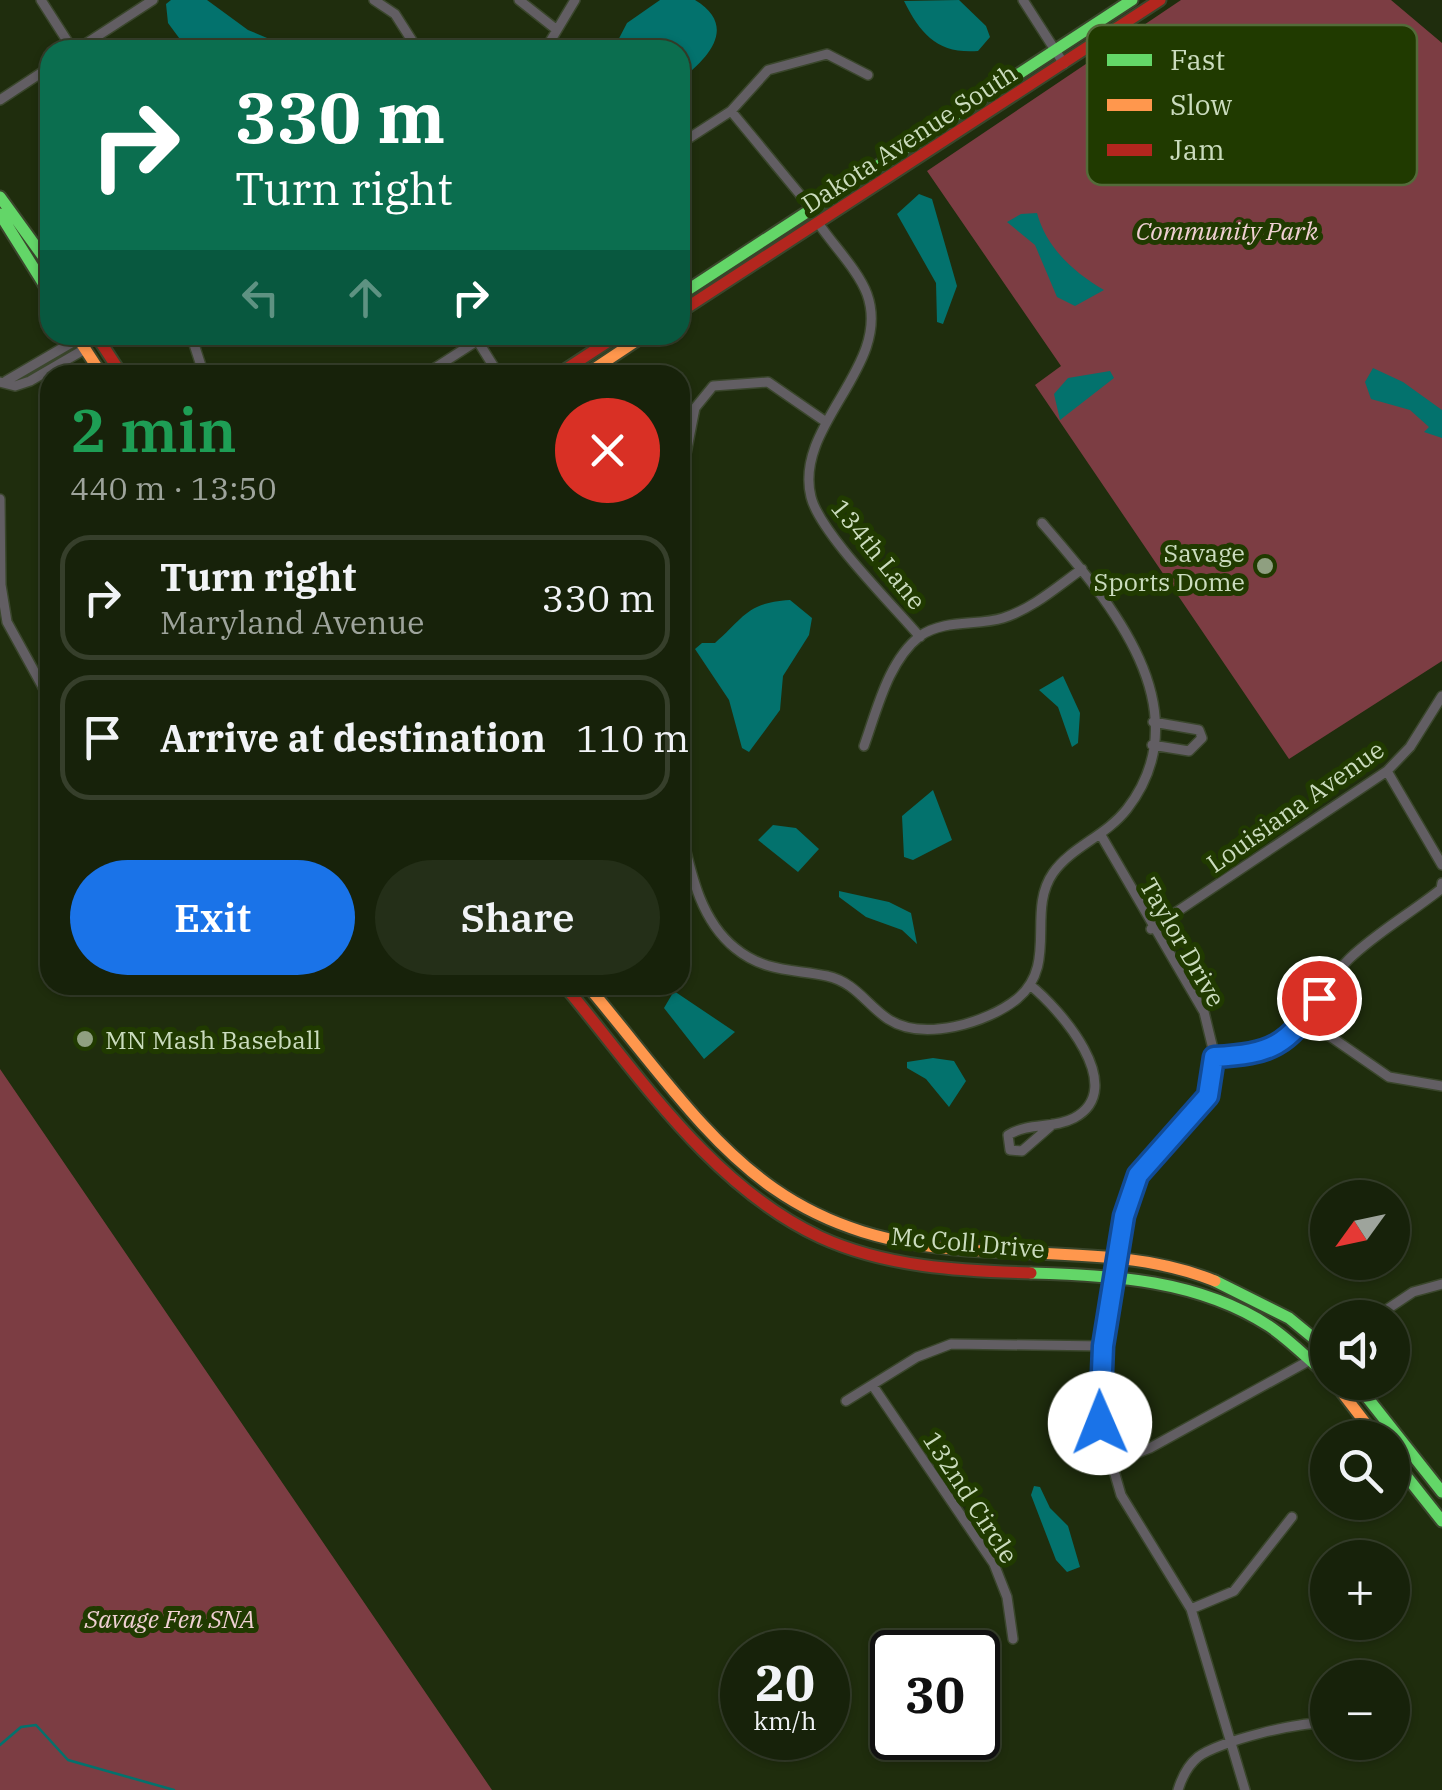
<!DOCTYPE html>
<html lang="en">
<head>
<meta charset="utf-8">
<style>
  :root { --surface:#17220a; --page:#242f18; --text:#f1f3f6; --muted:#9ea49c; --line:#363f2b; --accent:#1a73e8 }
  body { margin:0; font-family:"IBM Plex Serif",serif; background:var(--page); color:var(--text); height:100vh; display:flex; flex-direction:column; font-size:38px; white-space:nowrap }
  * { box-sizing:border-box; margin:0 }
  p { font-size:32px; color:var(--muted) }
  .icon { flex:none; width:55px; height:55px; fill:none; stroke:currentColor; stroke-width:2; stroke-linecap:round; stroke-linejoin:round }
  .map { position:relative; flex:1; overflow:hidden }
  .details { position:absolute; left:40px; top:365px; width:650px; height:630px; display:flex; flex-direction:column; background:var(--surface); border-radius:30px; box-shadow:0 2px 8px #0004,0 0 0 2px var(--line) }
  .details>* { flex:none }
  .banner { position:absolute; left:40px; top:40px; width:650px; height:305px; border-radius:30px; box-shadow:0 2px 8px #0004,0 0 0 2px var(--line); background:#0b6e4f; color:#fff; overflow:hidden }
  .needle { width:65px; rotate:237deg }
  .controls { position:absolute; left:1310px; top:1180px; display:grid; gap:20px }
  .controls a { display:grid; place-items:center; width:100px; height:100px; border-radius:50%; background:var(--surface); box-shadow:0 2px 8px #0004,0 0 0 2px var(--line); font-size:50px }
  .speed { position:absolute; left:720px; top:1630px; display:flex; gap:20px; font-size:50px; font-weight:700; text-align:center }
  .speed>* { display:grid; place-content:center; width:130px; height:130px; border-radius:50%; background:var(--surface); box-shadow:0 2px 8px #0004,0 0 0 2px var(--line); line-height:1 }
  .speed small { font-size:25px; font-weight:400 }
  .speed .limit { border:5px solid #111; border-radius:15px; background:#fff; color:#111 }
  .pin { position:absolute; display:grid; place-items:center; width:85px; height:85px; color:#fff; margin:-42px; border:5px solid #fff; border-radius:50%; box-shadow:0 2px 10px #0007 }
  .me { position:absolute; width:110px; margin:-55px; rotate:359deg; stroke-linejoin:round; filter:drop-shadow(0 0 8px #0008) }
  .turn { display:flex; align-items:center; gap:35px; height:210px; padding:0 30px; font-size:45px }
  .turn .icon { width:130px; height:130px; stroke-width:2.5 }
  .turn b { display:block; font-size:70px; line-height:85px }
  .lanes { display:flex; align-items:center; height:95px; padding:0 30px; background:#0003; justify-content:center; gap:50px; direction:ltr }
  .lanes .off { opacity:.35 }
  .round { display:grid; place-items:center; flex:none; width:105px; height:105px; border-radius:52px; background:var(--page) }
  .summary { display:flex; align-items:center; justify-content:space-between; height:170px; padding:0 30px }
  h1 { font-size:60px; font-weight:600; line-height:75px; color:#1e9e55 }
  .primary-button { display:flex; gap:20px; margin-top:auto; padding:20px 30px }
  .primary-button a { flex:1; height:115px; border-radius:60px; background:var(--accent); color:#fff; font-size:40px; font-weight:600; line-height:115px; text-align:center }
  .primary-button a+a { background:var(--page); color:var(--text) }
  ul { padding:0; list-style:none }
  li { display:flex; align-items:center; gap:30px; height:125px; margin:0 20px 15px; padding:0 10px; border:5px solid var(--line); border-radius:30px }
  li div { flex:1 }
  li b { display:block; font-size:38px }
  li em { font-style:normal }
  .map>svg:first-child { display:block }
  .green { fill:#7c3d43 }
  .water { fill:#03726d }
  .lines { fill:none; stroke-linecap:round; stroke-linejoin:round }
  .stream { stroke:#03726d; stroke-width:2.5 }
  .street-casing { stroke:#3a462c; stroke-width:12 }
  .fast-casing { stroke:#3a462c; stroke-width:15 }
  .slow-casing { stroke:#3a462c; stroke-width:15 }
  .jam-casing { stroke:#3a462c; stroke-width:15 }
  .street { stroke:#625e63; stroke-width:9 }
  .fast { stroke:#63d668; stroke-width:11 }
  .slow { stroke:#ff974d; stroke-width:11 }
  .jam { stroke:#b3261e; stroke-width:11 }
  .route-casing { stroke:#114b97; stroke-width:25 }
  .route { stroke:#1a73e8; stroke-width:18 }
  .poi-dot { fill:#8f9f80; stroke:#203a00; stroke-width:4 }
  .labels { text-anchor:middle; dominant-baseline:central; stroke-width:10; stroke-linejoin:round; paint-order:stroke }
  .street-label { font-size:25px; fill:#cbdcbe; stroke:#203a00 }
  .park-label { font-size:25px; font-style:italic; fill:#f0d0d3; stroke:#203a00 }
  .poi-label { font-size:25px; fill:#cbdcbe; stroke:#203a00; text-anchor:end }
  .key { fill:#203a00; stroke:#536b39; stroke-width:2.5 }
  .key-label { font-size:28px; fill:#cbdcbe }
</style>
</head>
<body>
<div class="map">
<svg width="1442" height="1790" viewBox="0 0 1442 1790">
  <rect width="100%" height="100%" fill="#1f2d0d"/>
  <path class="green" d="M 1181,0 L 1391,0 L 1442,43 L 1442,661 L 1289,759 L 1035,385 L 1061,366 L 927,171 Z
    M 0,1069 L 492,1790 L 0,1790 Z"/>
  <path class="water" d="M 171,0 L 207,0 L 248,30 L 279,43 L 281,50 L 188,50 L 168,23 L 166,4 Z
    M 660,0 L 695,0 C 738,26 709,58 680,80 L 680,50 L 613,50 L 627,23 Z
    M 959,0 L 986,26 L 990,37 L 978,51 C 938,54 921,35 904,1 Z
    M 919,194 L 932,199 L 957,286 L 943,324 L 937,322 L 936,283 L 897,214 Z
    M 1037,213 C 1046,247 1073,272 1104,290 L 1075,306 L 1057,297 L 1035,245 L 1007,222 L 1021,214 Z
    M 1373,368 L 1403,382 L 1442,410 L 1442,438 L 1424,432 L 1429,427 L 1410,410 L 1371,399 L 1365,382 Z
    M 1110,371 L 1114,378 L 1060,420 L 1054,394 L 1068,378 Z
    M 790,600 L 812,618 L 809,635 L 783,676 L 780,710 L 749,752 L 742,748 L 729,700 L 695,649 L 702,643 L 715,643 C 745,617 746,603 790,600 Z
    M 1063,676 L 1080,713 L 1078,743 L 1072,747 L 1058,707 L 1039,690 Z
    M 933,790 L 952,840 L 913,860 L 904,857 L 902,816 Z
    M 773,825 L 796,828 L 819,849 L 798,872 L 758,840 Z
    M 839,891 L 889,902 L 911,913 L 917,944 L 902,930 L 866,917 L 839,897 Z
    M 674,991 L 735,1032 L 704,1059 L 664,1008 Z
    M 933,1058 L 954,1061 L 966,1081 L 949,1107 L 926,1079 L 907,1068 L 907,1062 Z
    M 1034,1486 L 1040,1487 L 1050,1508 L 1068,1526 L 1080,1567 L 1067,1572 L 1056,1560 L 1031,1495 Z"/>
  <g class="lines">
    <path class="stream" d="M 0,1745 L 21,1727 L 36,1725 L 68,1760 L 174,1790"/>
    <g class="street-casing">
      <path id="street" d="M 41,0 L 73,50
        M 374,0 L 395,14 L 418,50
        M 519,0 L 557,30
        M 1023,0 L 1064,64
        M 76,50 L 153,0
        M 545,50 L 575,0
        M 0,100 L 50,67
        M 731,111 L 812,209
        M 680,144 L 731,111 L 768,70 L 827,54 L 868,75
        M 819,224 C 833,245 858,270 867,294 C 893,366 793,425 811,497 C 820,533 893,605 920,637
        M 474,335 L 499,375
        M 130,337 L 193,341 L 217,335
        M 193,341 L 204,375
        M 424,375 L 486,335
        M 6,381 L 78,339
        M 0,382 L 15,386 L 30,381 L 85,349
        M 680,484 L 695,408 L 713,386 L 768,382 L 826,422
        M 0,499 L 1,585 L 7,622 L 50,700
        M 1152,745 L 1189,751 L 1202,738 L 1199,730 L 1153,722
        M 864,746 C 877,710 888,661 920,636 C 944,619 977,626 1003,618 C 1032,609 1057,587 1082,569
        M 1387,771 L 1442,865
        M 680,826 C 690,869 699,919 735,948 C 764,972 793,969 827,976 C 855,982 867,1005 888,1019 C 923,1042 987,1023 1017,999 C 1059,964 1026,912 1053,873 C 1071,847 1106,836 1127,809 C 1205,708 1106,597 1042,523
        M 1102,837 L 1204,1012 L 1215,1057 L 1208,1096 L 1138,1175 L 1124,1216 L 1103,1346 L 1100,1423 L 1121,1495 L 1191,1609 L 1245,1790
        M 1151,929 L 1387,771 L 1410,747 L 1442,696
        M 1030,985 C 1059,1008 1130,1088 1074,1118 C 1053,1129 1030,1122 1008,1135 L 1010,1150 L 1022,1151 L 1053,1124
        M 1305,1019 L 1389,1077 L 1442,1086
        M 1215,1057 C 1316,1052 1290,1016 1349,959 C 1376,933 1411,913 1441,889 L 1442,883
        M 1374,1318 L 1413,1292 L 1442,1284
        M 873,1386 L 994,1564 L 1007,1597 L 1013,1639
        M 846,1401 L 917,1357 L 951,1344 L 1103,1346
        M 1109,1464 L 1150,1448 L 1312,1359
        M 1191,1609 L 1234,1591 L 1292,1517
        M 1358,1742 L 1364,1748
        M 1178,1790 C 1182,1777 1187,1766 1198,1757 C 1217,1742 1305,1719 1328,1724"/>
    </g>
    <g class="fast-casing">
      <path id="fast" d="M 0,197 L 50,266
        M 0,214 L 50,294
        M 680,295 L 1132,0
        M 1031,1273 C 1112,1275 1199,1280 1269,1326 C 1290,1340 1309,1360 1328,1376
        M 1215,1281 L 1289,1318 L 1328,1350
        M 1355,1382 L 1442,1492
        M 1392,1458 L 1442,1521"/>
    </g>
    <g class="slow-casing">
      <path id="slow" d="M 76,335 L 102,375
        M 585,375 L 645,335
        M 587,985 C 714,1137 766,1241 983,1251 C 1059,1255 1144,1252 1215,1281
        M 1334,1382 L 1377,1438"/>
    </g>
    <g class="jam-casing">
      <path id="jam" d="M 680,312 L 1160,0
        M 96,335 L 122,375
        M 557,375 L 618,335
        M 564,985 C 639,1075 711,1186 820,1237 C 885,1267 960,1271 1031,1273"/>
    </g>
    <use href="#street" class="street"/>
    <use href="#fast" class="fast"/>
    <use href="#slow" class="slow"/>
    <use href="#jam" class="jam"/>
  </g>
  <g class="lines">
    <g class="route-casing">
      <path id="route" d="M 1100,1423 L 1103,1346 L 1124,1216 L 1138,1175 L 1208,1096 L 1214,1057 C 1272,1054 1287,1046 1319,998"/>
    </g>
    <use href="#route" class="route"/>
  </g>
  <g class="poi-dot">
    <circle cx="1265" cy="566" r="10"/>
    <circle cx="85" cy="1039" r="10"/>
  </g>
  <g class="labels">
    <g class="street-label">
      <text transform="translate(909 138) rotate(-33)">Dakota Avenue South</text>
      <text transform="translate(879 554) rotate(51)">134th Lane</text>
      <text transform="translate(1295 806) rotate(-35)">Louisiana Avenue</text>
      <text transform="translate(1183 942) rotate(60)">Taylor Drive</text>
      <text transform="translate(968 1242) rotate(5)">Mc Coll Drive</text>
      <text transform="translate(971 1497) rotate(57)">132nd Circle</text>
    </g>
    <g class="park-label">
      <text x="1227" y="230">Community Park</text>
      <text x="170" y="1618">Savage Fen SNA</text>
    </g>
    <g class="poi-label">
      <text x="1245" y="552">Savage<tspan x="1245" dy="29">Sports Dome</tspan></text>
      <text x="105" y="1039" text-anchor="start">MN Mash Baseball</text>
    </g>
  </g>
  <rect x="1087" y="25" width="330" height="160" rx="15" class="key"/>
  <rect x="1107" y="54" width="45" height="12" fill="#63d668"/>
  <rect x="1107" y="99" width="45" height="12" fill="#ff974d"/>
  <rect x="1107" y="144" width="45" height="12" fill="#b3261e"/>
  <g class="key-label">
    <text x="1170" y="70">Fast</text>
    <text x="1170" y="115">Slow</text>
    <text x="1170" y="160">Jam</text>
  </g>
</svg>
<div class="controls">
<a><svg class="needle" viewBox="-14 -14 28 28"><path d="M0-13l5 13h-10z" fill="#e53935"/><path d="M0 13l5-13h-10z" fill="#9ea49c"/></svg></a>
<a><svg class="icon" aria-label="sound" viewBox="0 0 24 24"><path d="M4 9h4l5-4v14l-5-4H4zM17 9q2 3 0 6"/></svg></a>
<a><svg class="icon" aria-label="search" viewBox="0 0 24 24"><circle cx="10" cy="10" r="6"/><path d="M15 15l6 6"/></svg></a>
<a>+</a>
<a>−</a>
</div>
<div class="speed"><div>20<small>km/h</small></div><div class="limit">30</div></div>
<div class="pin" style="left:1319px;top:998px;background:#d93025"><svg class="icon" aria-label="arrive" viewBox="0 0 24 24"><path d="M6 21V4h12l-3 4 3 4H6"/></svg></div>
<svg class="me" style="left:1100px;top:1423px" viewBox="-20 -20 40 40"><circle r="19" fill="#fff"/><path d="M0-13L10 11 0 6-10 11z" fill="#1a73e8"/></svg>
<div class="banner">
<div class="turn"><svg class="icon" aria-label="right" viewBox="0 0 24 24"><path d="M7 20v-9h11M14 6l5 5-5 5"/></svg><div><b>330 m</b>Turn right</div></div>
<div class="lanes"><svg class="icon off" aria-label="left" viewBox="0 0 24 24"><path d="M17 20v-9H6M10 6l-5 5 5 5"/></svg><svg class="icon off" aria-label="ahead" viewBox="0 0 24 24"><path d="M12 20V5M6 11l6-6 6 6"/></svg><svg class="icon" aria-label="right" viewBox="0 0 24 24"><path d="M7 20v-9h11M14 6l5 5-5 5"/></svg></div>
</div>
<section class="details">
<div class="summary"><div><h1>2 min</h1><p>440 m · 13:50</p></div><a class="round" style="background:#d93025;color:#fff"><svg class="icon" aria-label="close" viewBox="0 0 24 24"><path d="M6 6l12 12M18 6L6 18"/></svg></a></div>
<ul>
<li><svg class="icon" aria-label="right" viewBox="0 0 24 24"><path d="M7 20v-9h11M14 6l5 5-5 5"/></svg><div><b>Turn right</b><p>Maryland Avenue</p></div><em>330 m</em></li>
<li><svg class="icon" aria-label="arrive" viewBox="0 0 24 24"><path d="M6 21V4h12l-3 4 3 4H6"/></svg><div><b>Arrive at destination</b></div><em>110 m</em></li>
</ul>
<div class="primary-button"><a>Exit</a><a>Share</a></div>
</section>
</div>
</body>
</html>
